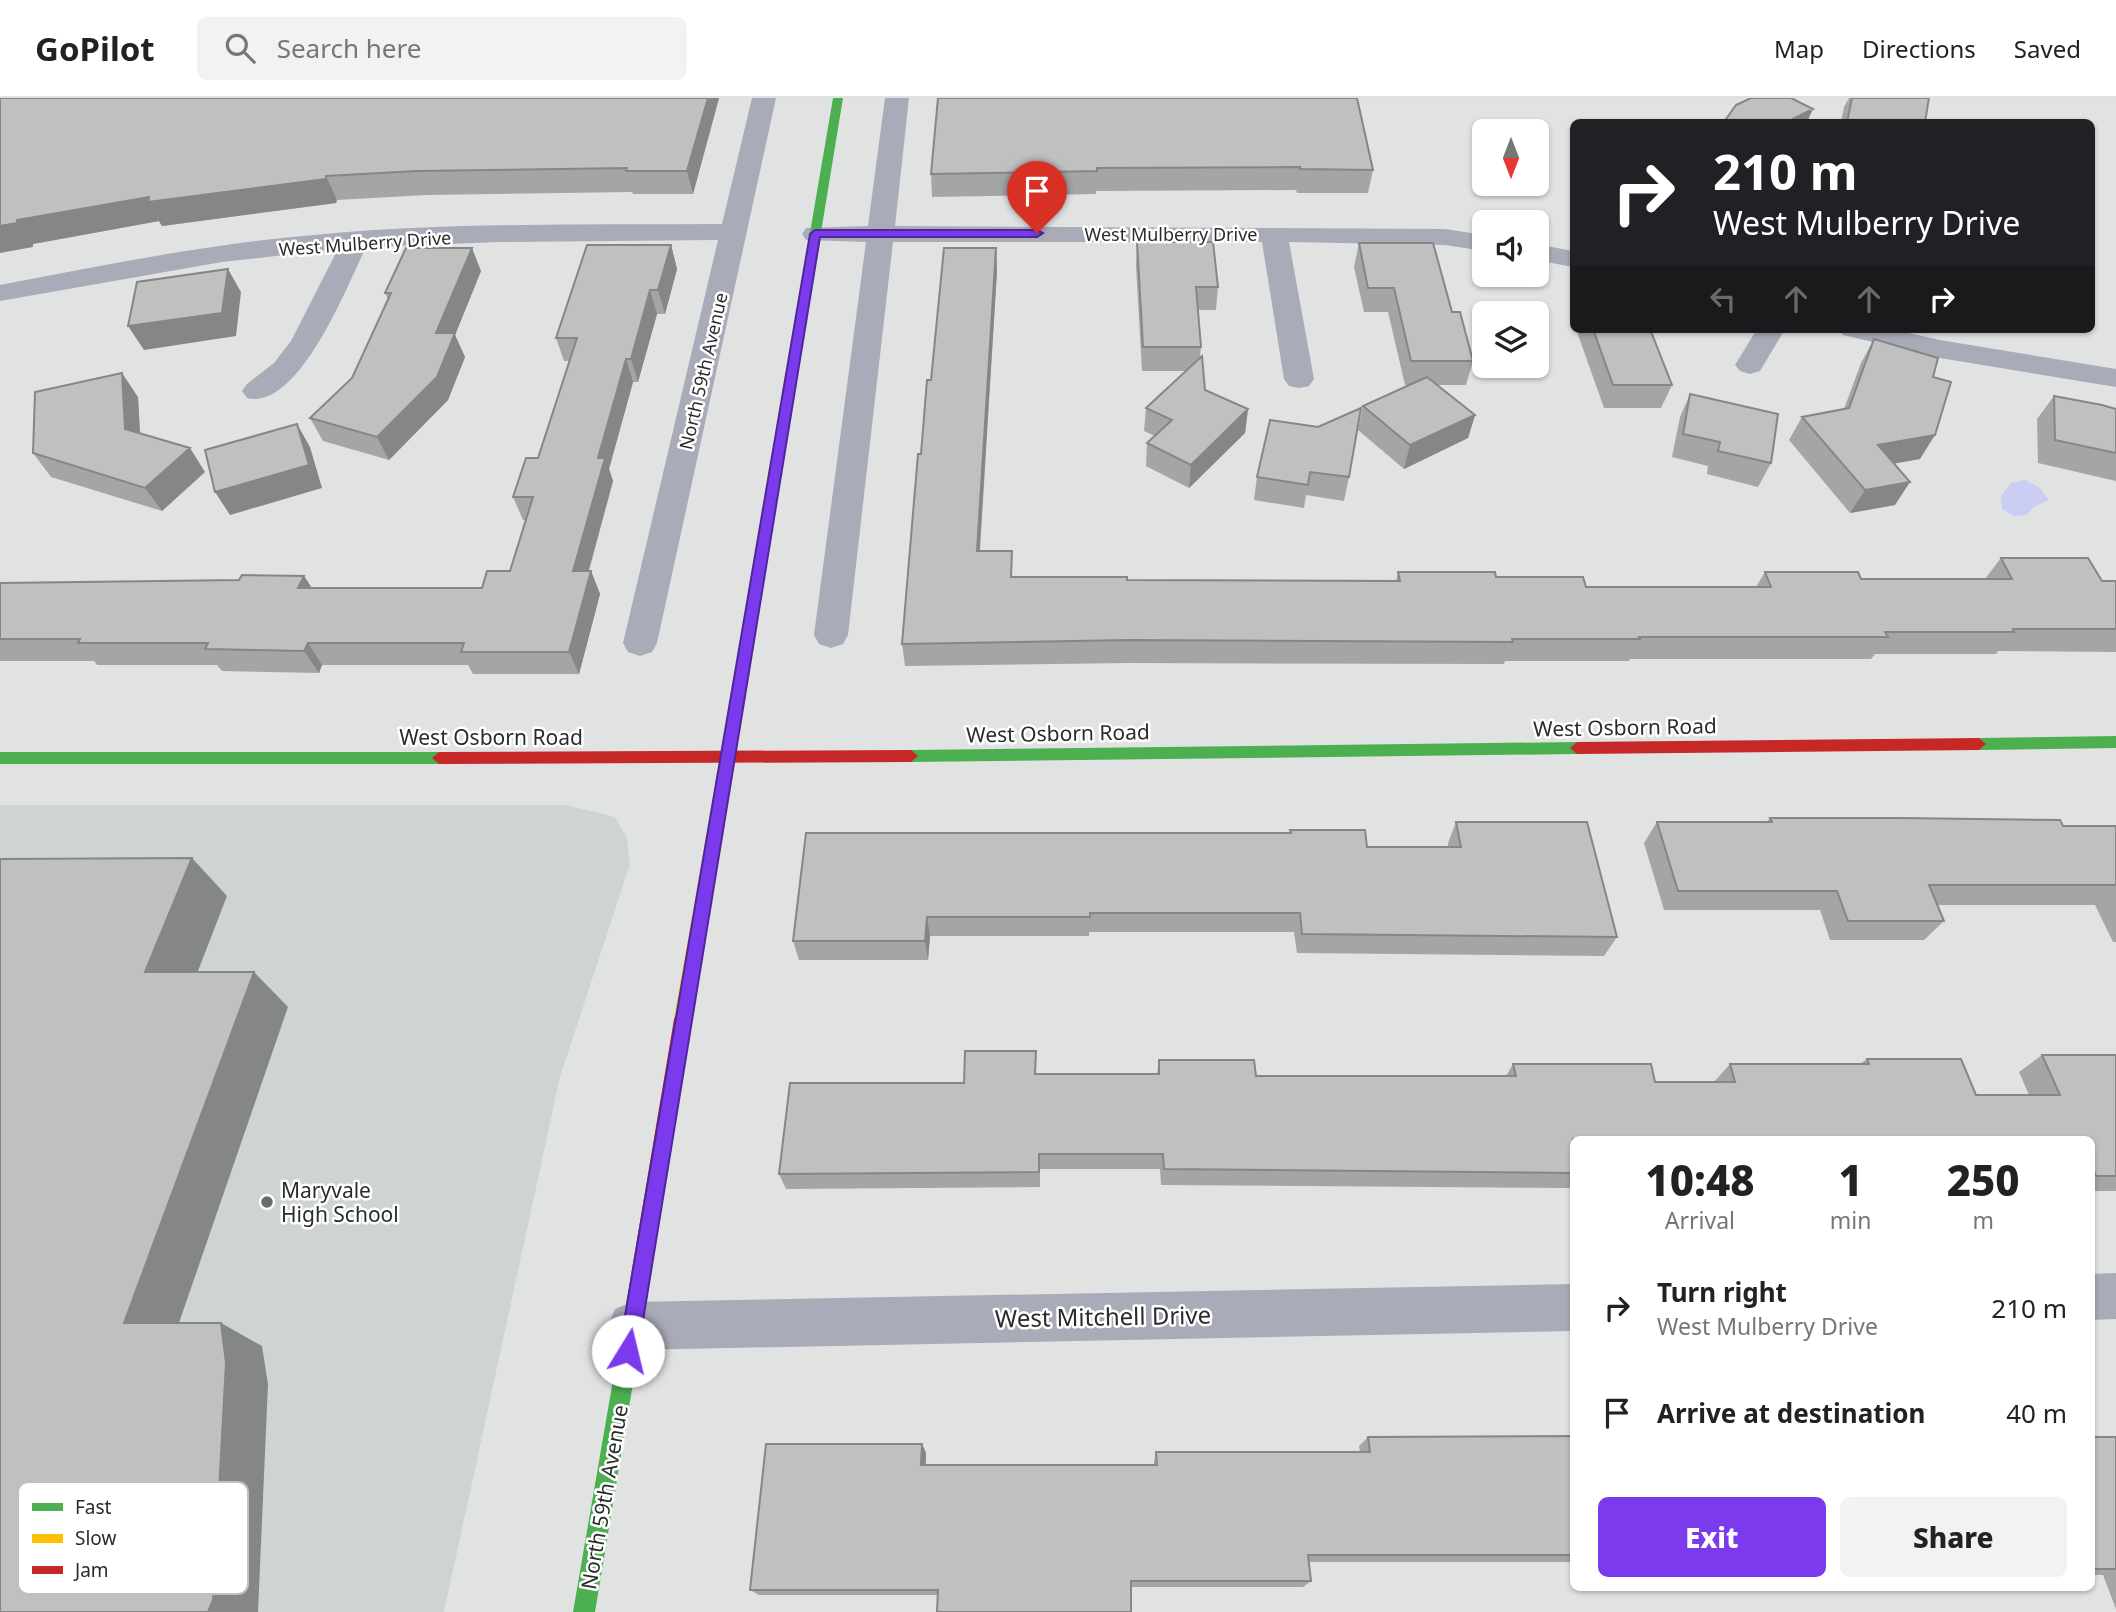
<!DOCTYPE html>
<html lang="en">
<head>
<meta charset="utf-8">
<style>
  :root { --surface:#fff; --page:#f2f2f2; --text:#222; --muted:#767676; --line:#e0e0e0; --accent:#7c3aed }
  body { margin:0; font-family:"Noto Sans",sans-serif; background:var(--page); color:var(--text); height:100vh; display:flex; flex-direction:column; font-size:26px; white-space:nowrap }
  * { box-sizing:border-box; margin:0 }
  p { font-size:23px; color:var(--muted) }
  .icon { flex:none; width:38px; height:38px; fill:none; stroke:currentColor; stroke-width:2; stroke-linecap:round; stroke-linejoin:round }
  .map { position:relative; flex:1; overflow:hidden }
  .sheet { position:absolute; left:1570px; top:1038px; width:525px; height:455px; display:flex; flex-direction:column; background:var(--surface); border-radius:10px; box-shadow:0 2px 5px #0004 }
  .sheet>* { flex:none }
  .banner { position:absolute; left:1570px; top:21px; width:525px; height:214px; border-radius:10px; box-shadow:0 2px 5px #0004; background:#202124; color:#fff; overflow:hidden }
  .needle { width:46px; rotate:180deg }
  .buttons { position:absolute; left:1472px; top:21px; display:grid; gap:14px }
  .buttons a { display:grid; place-items:center; width:77px; height:77px; border-radius:10px; background:var(--surface); box-shadow:0 2px 5px #0004; font-size:35px }
  .pin { position:absolute; display:grid; place-items:center; width:60px; height:60px; color:#fff; margin:-72px -30px; border-radius:50% 50% 50% 0; rotate:-45deg; box-shadow:0 0 7px #0007 }
  .pin .icon { rotate:45deg }
  .me { position:absolute; width:77px; margin:-38px; rotate:9deg; stroke-linejoin:round; filter:drop-shadow(0 0 5px #0008) }
  .turn { display:flex; align-items:center; gap:24px; height:147px; padding:0 28px; font-size:32px }
  .turn .icon { width:91px; height:91px; stroke-width:2.5 }
  .turn b { display:block; font-size:49px; line-height:60px }
  .lanes { display:flex; align-items:center; height:66px; padding:0 28px; background:#0003; justify-content:center; gap:35px; direction:ltr }
  .lanes .off { opacity:.35 }
  .eta { display:flex; justify-content:space-evenly; align-items:center; height:119px; text-align:center }
  .eta b { font-size:42px; font-weight:800; line-height:49px }
  .primary-button { display:flex; gap:14px; margin-top:auto; padding:14px 28px }
  .primary-button a { flex:1; height:80px; border-radius:10px; background:var(--accent); color:#fff; font-size:28px; font-weight:800; line-height:80px; text-align:center }
  .primary-button a+a { background:var(--page); color:var(--text) }
  ul { padding:0; list-style:none }
  li { display:flex; align-items:center; gap:21px; height:105px; padding:0 28px }
  li div { flex:1 }
  li b { display:block; font-size:26px }
  li em { font-style:normal }
  header { display:flex; align-items:center; gap:42px; box-sizing:border-box; height:98px; padding:0 35px; background:var(--surface); border-bottom:2px solid var(--line) }
  header strong { font-size:33px }
  nav { display:flex; gap:38px; margin-inline-start:auto; font-size:24px }
  .search { width:490px; height:63px; background:var(--page); display:flex; align-items:center; gap:18px; box-sizing:border-box; padding:0 24px; border-radius:10px; color:var(--muted); font-size:26px }
  .map>svg:first-child { display:block }
  .built { fill:#ced5d1 }
  .water { fill:#cccdf4 }
  .lines { fill:none; stroke-linecap:round; stroke-linejoin:round }
  .street { fill:#aaabb8; fill-rule:evenodd }
  .fast { fill:#4caf50; fill-rule:evenodd }
  .slow { fill:#ffc107; fill-rule:evenodd }
  .jam { fill:#c62828; fill-rule:evenodd }
  .wall { fill:#a3a6a5 }
  .shaded-wall { fill:#858786 }
  .building { fill:#bec1c0; stroke:#858786; stroke-width:2 }
  .route { fill:#7c3aed; stroke:#51269a; stroke-width:2 }
  .poi-dot { fill:#6a6c6b; stroke:#fff; stroke-width:2.5 }
  .labels { text-anchor:middle; dominant-baseline:central; stroke-width:5; stroke-linejoin:round; paint-order:stroke }
  .far-street-label { font-size:18px; fill:#2a2c2b; stroke:#fff }
  .street-label { font-size:21px; fill:#2a2c2b; stroke:#fff }
  .poi-label { font-size:21px; fill:#2a2c2b; stroke:#fff; text-anchor:start }
  .near-street-label { font-size:24px; fill:#2a2c2b; stroke:#fff }
  .key { fill:#fff; stroke:#bfc0bf; stroke-width:2 }
  .key-label { font-size:19px; fill:#2a2c2b }
</style>
</head>
<body>
<header>
<strong>GoPilot</strong>
<div class="search"><svg class="icon" aria-label="search" viewBox="0 0 24 24"><circle cx="10" cy="10" r="6"/><path d="M15 15l6 6"/></svg>Search here</div>
<nav><a>Map</a><a>Directions</a><a>Saved</a></nav>
</header>
<div class="map">
<svg width="2116" height="1514" viewBox="0 0 2116 1514">
  <rect width="100%" height="100%" fill="#e0e3e2"/>
  <path class="built" d="M 0,707 L 566,707 L 615,719 L 627,740 L 630,766 L 560,979 L 444,1514 L 0,1514 Z"/>
  <path class="water" d="M 2025,382 L 2039,389 L 2049,402 L 2034,409 L 2027,417 L 2014,418 L 2002,411 L 2001,398 L 2011,385 Z"/>
  <g class="lines">
    <path class="street" d="M 752,0 L 776,0 L 657,545 L 652,554 L 640,558 L 628,554 L 623,545 L 718,142 L 499,144 L 366,149 C 348,186 299,313 247,300 L 242,293 L 247,286 L 274,265 L 291,243 L 338,151 L 222,164 L 0,203 L 0,187 C 104,167 208,146 314,137 C 449,124 586,127 722,126 Z
      M 885,0 L 909,0 L 895,128 L 1445,131 L 1484,137 L 1484,153 L 1445,147 L 1289,144 L 1314,281 L 1309,288 L 1299,290 L 1289,288 L 1284,281 L 1262,144 L 893,144 L 848,537 L 843,546 L 831,550 L 819,546 L 814,537 L 866,144 L 806,142 L 802,136 L 806,130 L 868,128 Z
      M 1536,146 L 1573,153 L 1573,169 L 1536,162 Z
      M 1757,231 L 1785,231 L 1760,273 L 1750,276 L 1740,273 L 1735,267 Z
      M 1839,231 L 1891,231 L 1940,242 L 2116,271 L 2116,289 L 1940,260 L 1843,237 Z
      M 2116,1175 L 2116,1221 L 2091,1222 L 2091,1176 Z
      M 1573,1186 L 1573,1233 L 632,1252 L 615,1245 L 608,1228 L 615,1211 L 632,1204 Z"/>
    <path class="fast" d="M 833,0 L 843,0 L 748,580 L 741,585 L 734,580 Z
      M 2116,638 L 2116,650 L 1979,652 L 1972,646 L 1979,640 Z
      M 1577,644 L 1584,650 L 1577,656 L 911,664 L 904,658 L 911,652 Z
      M 0,654 L 439,654 L 446,660 L 439,666 L 0,666 Z
      M 637,1191 L 644,1194 L 647,1201 L 595,1514 L 573,1514 L 627,1201 L 630,1194 Z"/>
    <path class="slow" d="M 741,575 L 748,580 L 692,921 L 689,926 L 683,929 L 677,926 L 674,921 L 734,580 Z"/>
    <path class="jam" d="M 1979,640 L 1986,646 L 1979,652 L 1577,656 L 1570,650 L 1577,644 Z
      M 911,652 L 918,658 L 911,664 L 439,666 L 432,660 L 439,654 Z
      M 683,913 L 689,916 L 692,921 L 647,1201 L 644,1208 L 637,1211 L 630,1208 L 627,1201 L 674,921 L 677,916 Z"/>
  </g>
  <path class="wall" d="M 0,0 L 719,0 L 693,96 L 633,96 L 632,94 L 427,97 L 337,102 L 336,105 L 162,128 L 159,123 L 33,146 L 33,149 Z
    M 938,0 L 1373,72 L 1368,95 L 1297,95 L 1296,92 L 1096,93 L 1096,96 L 932,99 L 931,76 Z
    M 1849,0 L 1929,0 L 1925,24 L 1841,24 L 1844,9 Z
    M 1137,144 L 1218,189 L 1216,212 L 1198,212 L 1201,249 L 1200,260 L 1205,292 L 1248,311 L 1245,335 L 1189,390 L 1146,368 L 1147,345 L 1155,338 L 1144,333 L 1146,310 L 1186,273 L 1142,273 L 1136,168 Z
    M 1359,145 L 1452,214 L 1473,263 L 1466,287 L 1437,287 L 1475,317 L 1468,340 L 1404,371 L 1358,332 L 1363,308 L 1410,287 L 1405,287 L 1388,214 L 1364,214 L 1354,169 Z
    M 671,147 L 677,171 L 665,216 L 657,216 L 638,284 L 633,284 L 609,371 L 613,383 L 589,473 L 591,473 L 600,496 L 579,576 L 473,576 L 468,567 L 322,567 L 319,575 L 222,573 L 217,567 L 97,567 L 94,563 L 0,563 L 0,485 L 239,482 L 304,478 L 312,490 L 482,490 L 510,473 L 526,422 L 523,422 L 513,399 L 538,360 L 569,263 L 564,263 L 556,240 Z
    M 996,150 L 997,173 L 980,453 L 1013,479 L 1127,482 L 1396,483 L 1398,474 L 1496,479 L 1586,489 L 1756,489 L 1765,474 L 1861,481 L 1985,481 L 2001,460 L 2102,483 L 2116,483 L 2116,554 L 1998,553 L 1996,556 L 1875,556 L 1871,561 L 1630,561 L 1629,563 L 1505,563 L 1504,566 L 1128,565 L 905,568 L 902,546 L 921,356 L 931,282 Z
    M 481,173 L 455,237 L 465,259 L 448,302 L 389,362 L 323,343 L 310,320 L 352,280 L 388,201 L 385,195 Z
    M 1576,231 L 1650,231 L 1672,287 L 1661,310 L 1604,310 Z
    M 1874,241 L 1933,279 L 1920,361 L 1894,365 L 1895,407 L 1850,415 L 1789,342 L 1802,319 L 1844,311 L 1861,265 Z
    M 1690,296 L 1771,365 L 1758,389 L 1707,376 L 1708,368 L 1672,359 L 1680,319 Z
    M 2054,298 L 2116,311 L 2116,383 L 2038,365 L 2037,321 Z
    M 138,299 L 140,336 L 205,374 L 162,413 L 51,379 L 33,355 Z
    M 1318,329 L 1349,379 L 1344,403 L 1306,397 L 1304,410 L 1254,402 L 1257,379 Z
    M 1770,720 L 2063,728 L 2116,728 L 2116,844 L 2113,844 L 2095,807 L 1937,807 L 1944,823 L 1924,842 L 1830,842 L 1820,812 L 1664,812 L 1644,745 L 1657,724 L 1767,724 Z
    M 1456,724 L 1617,839 L 1604,858 L 1297,855 L 1294,834 L 1089,834 L 1089,838 L 930,838 L 928,862 L 799,862 L 793,843 L 1289,735 L 1290,732 L 1367,749 L 1448,749 L 1448,745 Z
    M 2042,957 L 2116,957 L 2116,1093 L 2091,1093 L 2091,1041 L 1573,1041 L 1573,1090 L 1161,1087 L 1160,1071 L 1040,1071 L 1040,1089 L 786,1091 L 779,1076 L 964,985 L 1157,976 L 1159,962 L 1256,978 L 1506,978 L 1513,966 L 1655,984 L 1714,984 L 1730,966 L 1860,966 L 1867,961 L 1976,997 L 2029,997 L 2019,974 Z
    M 1573,1338 L 1573,1464 L 1309,1464 L 1311,1483 L 1303,1489 L 1131,1489 L 938,1497 L 759,1497 L 750,1492 L 922,1346 L 926,1355 L 926,1367 L 1154,1367 L 1154,1363 L 1156,1354 L 1360,1354 L 1359,1348 L 1368,1339 Z
    M 2091,1339 L 2116,1339 L 2116,1511 L 2103,1477 L 2091,1477 Z"/>
  <path class="shaded-wall" d="M 708,0 L 719,0 L 693,96 L 687,73 Z
    M 1813,11 L 1807,24 L 1787,24 Z
    M 326,78 L 337,102 L 336,105 L 162,128 L 159,123 L 33,146 L 33,149 L 0,155 L 0,128 L 17,122 L 149,99 Z
    M 671,147 L 677,171 L 665,216 L 658,192 Z
    M 472,150 L 481,173 L 455,237 L 465,259 L 448,302 L 389,362 L 377,339 L 436,235 Z
    M 996,150 L 997,173 L 978,475 L 977,453 Z
    M 228,171 L 241,194 L 236,238 L 144,252 L 128,228 Z
    M 650,192 L 657,216 L 638,284 L 631,261 Z
    M 626,261 L 633,284 L 609,371 L 613,383 L 582,496 L 573,473 L 598,360 Z
    M 122,275 L 138,299 L 141,355 L 125,331 Z
    M 1248,311 L 1245,335 L 1189,390 L 1191,367 Z
    M 1475,317 L 1468,340 L 1404,371 L 1410,347 Z
    M 297,326 L 310,349 L 322,390 L 230,417 L 215,394 Z
    M 1935,337 L 1920,361 L 1864,371 L 1878,347 Z
    M 190,350 L 205,374 L 162,413 L 145,390 Z
    M 1910,384 L 1895,407 L 1850,415 L 1865,392 Z
    M 591,473 L 600,496 L 579,576 L 569,554 Z
    M 304,478 L 318,500 L 298,490 Z
    M 308,545 L 322,567 L 319,575 L 304,553 Z
    M 192,760 L 227,798 L 184,909 L 145,874 Z
    M 927,819 L 930,838 L 928,862 L 925,843 Z
    M 254,874 L 288,909 L 171,1248 L 124,1225 Z
    M 221,1225 L 262,1248 L 268,1286 L 258,1514 L 208,1514 Z
    M 922,1346 L 926,1355 L 925,1376 L 921,1367 Z"/>
  <path class="building" d="M 0,0 L 708,0 L 687,73 L 626,73 L 627,70 L 417,73 L 326,78 L 326,81 L 148,104 L 149,99 L 17,122 L 17,125 L 0,128 Z
    M 938,0 L 1357,0 L 1373,72 L 1300,71 L 1300,69 L 1097,70 L 1097,73 L 931,76 Z
    M 1751,0 L 1791,0 L 1813,11 L 1787,24 L 1724,24 L 1736,7 Z
    M 1852,0 L 1929,0 L 1925,24 L 1847,24 Z
    M 1137,144 L 1213,144 L 1218,189 L 1196,189 L 1201,249 L 1143,249 Z
    M 1359,145 L 1433,145 L 1452,214 L 1460,214 L 1473,263 L 1411,263 L 1394,190 L 1368,190 Z
    M 587,147 L 671,147 L 658,192 L 650,192 L 631,261 L 626,261 L 598,360 L 605,360 L 573,473 L 591,473 L 569,554 L 461,554 L 464,545 L 308,545 L 304,553 L 205,551 L 208,545 L 78,545 L 80,541 L 0,541 L 0,485 L 239,482 L 242,477 L 304,478 L 298,490 L 482,490 L 487,473 L 510,473 L 533,399 L 513,399 L 526,360 L 538,360 L 577,240 L 556,240 Z
    M 406,150 L 472,150 L 436,235 L 455,235 L 437,279 L 377,339 L 310,320 L 352,280 L 391,195 L 385,195 Z
    M 944,150 L 996,150 L 977,453 L 1012,453 L 1011,479 L 1127,479 L 1127,482 L 1400,483 L 1398,474 L 1495,474 L 1496,479 L 1583,479 L 1586,489 L 1771,489 L 1765,474 L 1858,474 L 1861,481 L 2012,481 L 2001,460 L 2088,460 L 2102,483 L 2116,483 L 2116,531 L 2013,531 L 2014,534 L 1885,534 L 1888,539 L 1639,539 L 1640,541 L 1512,541 L 1513,544 L 1130,542 L 902,546 L 918,356 L 921,356 L 927,282 L 931,282 Z
    M 228,171 L 222,215 L 128,228 L 137,184 Z
    M 1593,231 L 1650,231 L 1672,287 L 1613,287 Z
    M 1874,241 L 1938,260 L 1933,279 L 1951,284 L 1935,337 L 1878,347 L 1910,384 L 1865,392 L 1802,319 L 1849,310 Z
    M 1202,258 L 1205,292 L 1248,311 L 1191,367 L 1147,345 L 1172,322 L 1146,310 Z
    M 122,275 L 125,331 L 190,350 L 145,390 L 33,355 L 35,294 Z
    M 1427,279 L 1475,317 L 1410,347 L 1363,308 Z
    M 1690,296 L 1778,316 L 1771,365 L 1718,353 L 1720,344 L 1683,336 Z
    M 2054,298 L 2102,307 L 2116,311 L 2116,355 L 2055,342 Z
    M 1361,310 L 1349,379 L 1310,374 L 1308,387 L 1257,379 L 1270,322 L 1318,329 Z
    M 297,326 L 309,367 L 215,394 L 205,352 Z
    M 1770,720 L 1900,720 L 2060,722 L 2063,728 L 2116,728 L 2116,787 L 1929,787 L 1944,823 L 1848,823 L 1837,793 L 1678,793 L 1657,724 L 1772,724 Z
    M 1456,724 L 1587,724 L 1617,839 L 1302,836 L 1300,815 L 1090,815 L 1090,819 L 927,819 L 925,843 L 793,843 L 806,735 L 1291,735 L 1290,732 L 1365,732 L 1367,749 L 1461,749 Z
    M 192,760 L 145,874 L 254,874 L 124,1225 L 221,1225 L 226,1265 L 213,1502 L 208,1514 L 0,1514 L 0,761 Z
    M 965,953 L 1036,953 L 1035,976 L 1159,976 L 1159,962 L 1254,962 L 1256,978 L 1516,978 L 1513,966 L 1651,966 L 1655,984 L 1735,984 L 1730,966 L 1869,966 L 1867,961 L 1961,961 L 1976,997 L 2060,997 L 2042,957 L 2116,957 L 2116,1078 L 2096,1078 L 2093,1071 L 2091,1071 L 2091,1041 L 1573,1041 L 1573,1075 L 1164,1071 L 1163,1056 L 1039,1056 L 1039,1074 L 779,1076 L 790,985 L 964,985 Z
    M 1573,1338 L 1573,1457 L 1308,1457 L 1311,1483 L 1131,1483 L 1131,1514 L 937,1514 L 938,1492 L 750,1492 L 766,1346 L 922,1346 L 921,1367 L 1157,1367 L 1156,1354 L 1370,1354 L 1368,1339 Z
    M 2091,1339 L 2116,1339 L 2116,1471 L 2091,1471 Z"/>
  <path class="route" d="M 815,132 L 1037,132 L 1043,135 L 1037,139 L 820,139 L 638,1253 L 635,1260 L 628,1263 L 621,1260 L 619,1253 L 810,136 Z"/>
  <circle class="poi-dot" cx="267" cy="1104" r="7"/>
  <g class="labels">
    <g class="far-street-label">
      <text x="1171" y="136">West Mulberry Drive</text>
      <text transform="translate(365 145) rotate(-4)">West Mulberry Drive</text>
      <text transform="translate(703 273) rotate(-77)">North 59th Avenue</text>
    </g>
    <g class="street-label">
      <text transform="translate(1625 629) rotate(-1)">West Osborn Road</text>
      <text transform="translate(1058 635) rotate(-1)">West Osborn Road</text>
      <text x="491" y="639">West Osborn Road</text>
      <text transform="translate(604 1399) rotate(-80)">North 59th Avenue</text>
    </g>
    <g class="poi-label">
      <text x="281" y="1092">Maryvale<tspan x="281" dy="24">High School</tspan></text>
    </g>
    <g class="near-street-label">
      <text transform="translate(1103 1218) rotate(-1)">West Mitchell Drive</text>
    </g>
  </g>
  <rect x="18" y="1384" width="230" height="112" rx="10" class="key"/>
  <rect x="32" y="1405" width="31" height="8" fill="#4caf50"/>
  <rect x="32" y="1436" width="31" height="9" fill="#ffc107"/>
  <rect x="32" y="1468" width="31" height="8" fill="#c62828"/>
  <g class="key-label">
    <text x="75" y="1416">Fast</text>
    <text x="75" y="1447">Slow</text>
    <text x="75" y="1479">Jam</text>
  </g>
</svg>
<div class="buttons">
<a><svg class="needle" viewBox="-14 -14 28 28"><path d="M0-13l5 13h-10z" fill="#e53935"/><path d="M0 13l5-13h-10z" fill="#767676"/></svg></a>
<a><svg class="icon" aria-label="sound" viewBox="0 0 24 24"><path d="M4 9h4l5-4v14l-5-4H4zM17 9q2 3 0 6"/></svg></a>
<a><svg class="icon" aria-label="layers" viewBox="0 0 24 24"><path d="M12 4l9 5-9 5-9-5zM3 14l9 5 9-5"/></svg></a>
</div>
<div class="pin" style="left:1037px;top:135px;background:#d93025"><svg class="icon" aria-label="arrive" viewBox="0 0 24 24"><path d="M6 21V4h12l-3 4 3 4H6"/></svg></div>
<svg class="me" style="left:628px;top:1253px" viewBox="-20 -20 40 40"><circle r="19" fill="#fff"/><path d="M0-13L10 11 0 6-10 11z" fill="#7c3aed"/></svg>
<div class="banner">
<div class="turn"><svg class="icon" aria-label="right" viewBox="0 0 24 24"><path d="M7 20v-9h11M14 6l5 5-5 5"/></svg><div><b>210 m</b>West Mulberry Drive</div></div>
<div class="lanes"><svg class="icon off" aria-label="left" viewBox="0 0 24 24"><path d="M17 20v-9H6M10 6l-5 5 5 5"/></svg><svg class="icon off" aria-label="ahead" viewBox="0 0 24 24"><path d="M12 20V5M6 11l6-6 6 6"/></svg><svg class="icon off" aria-label="ahead" viewBox="0 0 24 24"><path d="M12 20V5M6 11l6-6 6 6"/></svg><svg class="icon" aria-label="right" viewBox="0 0 24 24"><path d="M7 20v-9h11M14 6l5 5-5 5"/></svg></div>
</div>
<section class="sheet">
<div class="eta">
<div><b>10:48</b><p>Arrival</p></div>
<div><b>1</b><p>min</p></div>
<div><b>250</b><p>m</p></div>
</div>
<ul>
<li><svg class="icon" aria-label="right" viewBox="0 0 24 24"><path d="M7 20v-9h11M14 6l5 5-5 5"/></svg><div><b>Turn right</b><p>West Mulberry Drive</p></div><em>210 m</em></li>
<li><svg class="icon" aria-label="arrive" viewBox="0 0 24 24"><path d="M6 21V4h12l-3 4 3 4H6"/></svg><div><b>Arrive at destination</b></div><em>40 m</em></li>
</ul>
<div class="primary-button"><a>Exit</a><a>Share</a></div>
</section>
</div>
</body>
</html>
